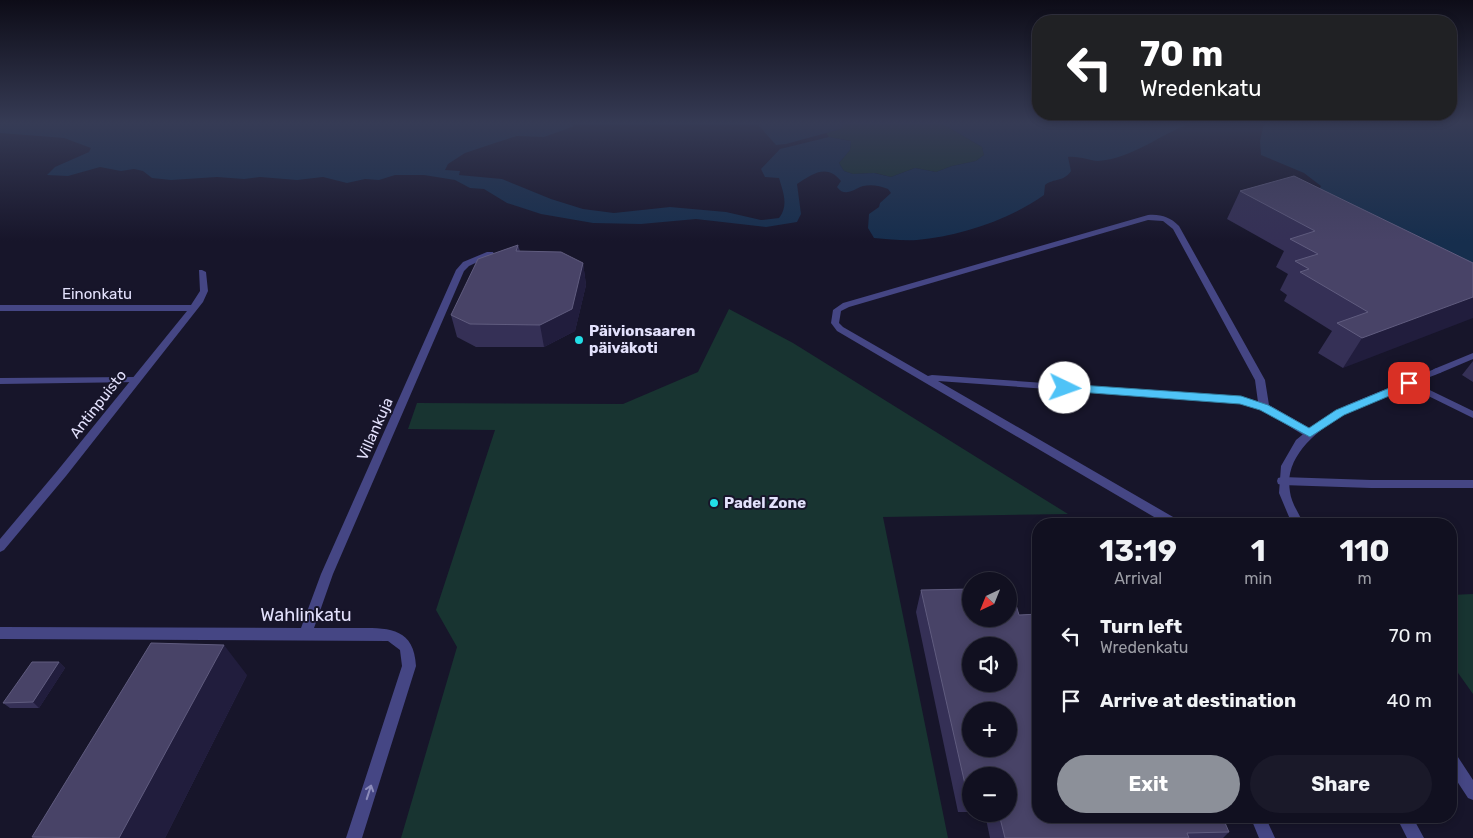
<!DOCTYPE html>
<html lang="en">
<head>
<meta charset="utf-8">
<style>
  :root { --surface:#111020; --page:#1a1929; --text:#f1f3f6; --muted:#9c9da5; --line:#30303e; --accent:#8c9099 }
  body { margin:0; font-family:Rubik,sans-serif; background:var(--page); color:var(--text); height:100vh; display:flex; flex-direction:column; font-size:19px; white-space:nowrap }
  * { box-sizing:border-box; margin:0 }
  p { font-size:16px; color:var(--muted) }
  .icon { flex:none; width:28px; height:28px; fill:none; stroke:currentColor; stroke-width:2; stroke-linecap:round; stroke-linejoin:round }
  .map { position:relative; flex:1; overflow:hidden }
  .panel { position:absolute; left:1032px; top:518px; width:425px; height:305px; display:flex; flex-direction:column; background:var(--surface); border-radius:20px; box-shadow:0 2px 8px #0003,0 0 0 1px var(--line) }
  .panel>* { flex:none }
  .guide { position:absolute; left:1032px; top:15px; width:425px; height:105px; border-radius:20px; box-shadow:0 2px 8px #0003,0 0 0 1px var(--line); background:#202124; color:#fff; overflow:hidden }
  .needle { width:32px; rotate:223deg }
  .controls { position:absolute; left:962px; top:572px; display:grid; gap:10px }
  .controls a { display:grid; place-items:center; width:55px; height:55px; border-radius:50%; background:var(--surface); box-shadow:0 2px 8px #0003,0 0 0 1px var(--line); font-size:25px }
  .pin { position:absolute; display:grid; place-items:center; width:42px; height:42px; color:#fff; margin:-21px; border-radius:10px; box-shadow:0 2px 8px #0006 }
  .me { position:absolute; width:55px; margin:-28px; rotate:93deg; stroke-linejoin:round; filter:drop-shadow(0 0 4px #0008) }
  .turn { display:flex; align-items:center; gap:18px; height:105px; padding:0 25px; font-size:22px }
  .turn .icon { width:65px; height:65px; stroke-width:2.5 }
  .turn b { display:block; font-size:35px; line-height:42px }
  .eta { display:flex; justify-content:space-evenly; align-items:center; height:85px; text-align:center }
  .eta b { font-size:30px; font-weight:700; line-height:35px }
  .cta { display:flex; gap:10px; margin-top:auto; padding:10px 25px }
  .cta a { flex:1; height:58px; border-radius:30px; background:var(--accent); color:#fff; font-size:20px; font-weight:700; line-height:58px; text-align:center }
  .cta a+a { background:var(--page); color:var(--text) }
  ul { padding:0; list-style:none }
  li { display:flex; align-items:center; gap:15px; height:65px; padding:0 25px }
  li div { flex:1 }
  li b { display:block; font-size:19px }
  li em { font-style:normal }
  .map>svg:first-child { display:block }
  .green { fill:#183431 }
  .water { fill:#162e4d }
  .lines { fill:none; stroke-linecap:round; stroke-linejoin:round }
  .service { fill:#454684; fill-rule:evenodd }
  .minor { fill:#454684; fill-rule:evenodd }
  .wall { fill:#353056 }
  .shaded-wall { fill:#211d3d }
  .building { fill:#484367; stroke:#605c7f; fill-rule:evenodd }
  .oneway { stroke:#8c8cba }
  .route { fill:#4fc3f7; stroke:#337fa1 }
  .poi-dot { fill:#22dfe7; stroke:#17152a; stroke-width:2 }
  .labels { text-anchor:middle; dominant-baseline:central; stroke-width:4; stroke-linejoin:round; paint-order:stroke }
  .street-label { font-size:15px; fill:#e3e1fc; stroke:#17152a }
  .poi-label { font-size:15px; font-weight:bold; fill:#e3e1fc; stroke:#17152a; text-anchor:start }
  .near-street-label { font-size:18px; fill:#e3e1fc; stroke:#17152a }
</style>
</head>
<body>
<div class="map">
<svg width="1473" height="838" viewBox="0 0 1473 838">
  <rect width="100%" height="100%" fill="#17152a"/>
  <path class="green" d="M 843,123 L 941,123 L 982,147 L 984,155 L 976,161 L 952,166 L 936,172 L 915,168 L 891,177 L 875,173 L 853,174 L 844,171 L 839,163 L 850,150 L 851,141 L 829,137 L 826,133 L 841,129 Z
    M 729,309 L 793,343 L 1068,514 L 883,517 L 948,838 L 401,838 L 457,647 L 436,610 L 495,430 L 408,429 L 417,403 L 623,404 L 698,372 Z
    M 1473,594 L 1473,694 L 1451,663 L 1451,595 Z"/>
  <path class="water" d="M 0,123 L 574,123 L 572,127 L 544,137 L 517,136 L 495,143 L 465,153 L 448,164 L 445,170 L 460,171 L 459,175 L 502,179 L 551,199 L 583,209 L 614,213 L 670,207 L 726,212 L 761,220 L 779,218 C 789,205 783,192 779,178 L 765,177 L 761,169 L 780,149 L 829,137 L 851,141 L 850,150 L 839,163 L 844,171 L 853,174 L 874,173 L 891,177 L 915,168 L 936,172 L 952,166 L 976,161 L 984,155 L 982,147 L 941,123 L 1191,123 C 1161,134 1131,159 1098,161 C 1090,161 1080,156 1068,157 L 1071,171 C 1064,182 1054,178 1045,185 L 1044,195 C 1009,220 959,236 917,240 C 903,241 888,239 874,238 L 868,228 L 869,214 L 879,207 L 880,203 L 891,193 L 888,189 C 880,186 872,184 863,186 C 854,189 845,198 837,187 L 841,181 C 827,163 812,174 797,184 L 801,214 L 797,222 L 766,227 L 696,219 L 641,224 L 593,223 L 541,214 L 507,203 L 484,189 L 470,188 L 455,180 L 424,175 L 395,175 L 379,180 L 365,179 L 347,183 L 323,177 L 297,180 L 260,177 L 244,179 L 217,177 L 171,180 L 152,178 L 143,171 L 134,169 L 121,171 L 100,167 L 68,176 L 47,175 L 55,167 L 89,152 L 91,148 L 64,138 L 0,133 Z
    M 760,123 L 844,123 L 841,129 L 786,144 L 776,145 L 759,126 Z
    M 1264,123 L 1473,123 L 1473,271 L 1319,190 L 1321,186 L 1304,173 L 1261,155 L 1260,141 Z"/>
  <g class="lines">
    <path class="service" d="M 1148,215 C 1161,214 1170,217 1179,226 L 1265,380 L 1269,405 L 1313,430 L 1314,433 L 1313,436 L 1305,436 L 1261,409 L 1241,403 L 938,381 L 1180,521 L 1182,524 L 1166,524 L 837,331 L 831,323 L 833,310 L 843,303 ZM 1148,220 L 1163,221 L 1173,229 L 1255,380 L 1258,402 L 1241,397 L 932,375 L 928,376 L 843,327 L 839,323 L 841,311 L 849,307 Z
      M 1473,353 L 1473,359 L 1440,373 L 1434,373 L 1432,371 L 1434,369 Z
      M 136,377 L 139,378 L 141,380 L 139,382 L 0,384 L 0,378 Z
      M 1409,380 L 1473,411 L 1473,418 L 1406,385 L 1404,383 L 1406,381 Z
      M 1282,477 L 1371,480 L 1473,480 L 1473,488 L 1371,488 L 1282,485 L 1278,484 L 1277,481 L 1278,478 Z
      M 1250,816 L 1265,816 L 1275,838 L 1259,838 Z
      M 1396,816 L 1412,816 L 1424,838 L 1407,838 Z"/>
    <path class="minor" d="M 487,252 L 493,252 L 494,254 L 469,266 L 464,271 L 333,574 L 314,628 C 330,628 345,628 361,628 C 391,628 414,629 416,666 L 362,838 L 346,838 L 402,666 L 400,650 L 388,641 L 0,639 L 0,627 L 301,628 L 321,574 L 456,270 L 463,262 Z
      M 199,270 L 202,270 L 206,272 L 208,291 L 203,302 L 66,476 L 4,550 L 0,552 L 0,539 L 58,470 L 187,311 L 0,311 L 0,305 L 191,305 L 200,291 Z
      M 1437,368 L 1440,369 L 1442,371 L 1440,373 C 1394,392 1279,427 1290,492 C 1291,502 1299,514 1304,524 L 1292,524 L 1279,493 L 1281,466 L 1296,440 L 1319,421 L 1347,405 Z
      M 1451,752 L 1456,754 L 1473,780 L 1473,800 L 1468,798 L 1451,772 Z"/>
  </g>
  <path class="wall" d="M 1240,191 L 1473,263 L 1343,368 L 1318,353 L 1332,331 L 1284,301 L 1287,295 L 1280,290 L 1288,274 L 1276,267 L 1284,251 L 1227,219 Z
    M 518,245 L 520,251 L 583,263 L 586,285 L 575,331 L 544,347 L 476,347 L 457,337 L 451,315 Z
    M 1473,361 L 1473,382 L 1462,375 Z
    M 921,590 L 1019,615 L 1229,832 L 1223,838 L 990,838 L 985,814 L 1009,814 L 1009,776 L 971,776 L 971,812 L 958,812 L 916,612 Z
    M 59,662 L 65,668 L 39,708 L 10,708 L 3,703 Z
    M 247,675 L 165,838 L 34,838 L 32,837 Z"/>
  <path class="shaded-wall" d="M 583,263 L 586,285 L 575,331 L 544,347 L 540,325 Z
    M 1473,297 L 1473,318 L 1343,368 L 1362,338 Z
    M 224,645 L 247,675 L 165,838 L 119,838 Z
    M 59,662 L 65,668 L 39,708 L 33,702 Z"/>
  <path class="building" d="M 1294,176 L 1473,263 L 1473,297 L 1362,338 L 1337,323 L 1368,312 L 1300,272 L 1309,269 L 1295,261 L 1318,254 L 1290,239 L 1315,231 L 1240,191 Z
    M 518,245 L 516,251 L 561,252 L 583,263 L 572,309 L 540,325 L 470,324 L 451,315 L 478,259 Z
    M 1009,588 L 1011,588 L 1019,615 L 1039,614 L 1039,816 L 1222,816 L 1229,832 L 1187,833 L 1189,838 L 1005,838 L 999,814 L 1009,814 L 1009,776 L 971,776 L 971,793 L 967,793 L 921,590 L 971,589 L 971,619 L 1009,619 ZM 971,646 L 1009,646 L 1009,684 L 971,684 ZM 971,711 L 1009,711 L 1009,749 L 971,749 Z
    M 151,643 L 224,645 L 119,838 L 32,837 Z
    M 32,662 L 59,662 L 33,702 L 3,703 Z"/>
  <defs><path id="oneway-shaft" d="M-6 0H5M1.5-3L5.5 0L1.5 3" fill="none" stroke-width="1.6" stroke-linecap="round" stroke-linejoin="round" transform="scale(1.25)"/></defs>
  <use class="oneway" href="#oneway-shaft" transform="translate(369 792) rotate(-72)"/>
  <linearGradient id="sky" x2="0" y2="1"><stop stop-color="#0d0c17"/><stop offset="0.51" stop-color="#363b55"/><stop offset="1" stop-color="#363b55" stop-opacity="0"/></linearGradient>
  <rect width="1473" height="241" fill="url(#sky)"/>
  <path class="route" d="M 1409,380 L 1413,381 L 1413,386 L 1344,415 L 1310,437 L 1260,410 L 1240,404 L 1065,391 L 1060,388 L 1065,384 L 1241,396 L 1268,405 L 1309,428 L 1336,410 Z"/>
  <g class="poi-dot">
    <circle cx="579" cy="340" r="5"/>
    <circle cx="714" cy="503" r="5"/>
  </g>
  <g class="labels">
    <g class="street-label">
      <text x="97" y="294">Einonkatu</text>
      <text transform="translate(98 404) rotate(-52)">Antinpuisto</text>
      <text transform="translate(375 429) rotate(-66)">Villankuja</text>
    </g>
    <g class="poi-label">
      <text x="589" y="331">Päivionsaaren<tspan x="589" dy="17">päiväkoti</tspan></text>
      <text x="724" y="503">Padel Zone</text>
    </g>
    <g class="near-street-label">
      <text x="306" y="615">Wahlinkatu</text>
    </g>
  </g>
</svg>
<div class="controls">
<a><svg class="needle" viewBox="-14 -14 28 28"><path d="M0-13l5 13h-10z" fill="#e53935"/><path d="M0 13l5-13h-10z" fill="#9c9da5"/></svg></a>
<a><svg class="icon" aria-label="sound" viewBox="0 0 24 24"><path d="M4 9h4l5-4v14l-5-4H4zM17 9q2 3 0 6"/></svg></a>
<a>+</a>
<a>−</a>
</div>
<div class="pin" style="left:1409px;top:383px;background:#d93025"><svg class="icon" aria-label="arrive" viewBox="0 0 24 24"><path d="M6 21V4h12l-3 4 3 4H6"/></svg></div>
<svg class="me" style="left:1065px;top:388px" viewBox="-20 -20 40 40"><circle r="19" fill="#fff"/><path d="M0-13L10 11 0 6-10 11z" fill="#4fc3f7"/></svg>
<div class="guide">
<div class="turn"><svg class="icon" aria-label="left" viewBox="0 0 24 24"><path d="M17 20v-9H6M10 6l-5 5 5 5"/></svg><div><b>70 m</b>Wredenkatu</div></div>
</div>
<section class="panel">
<div class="eta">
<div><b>13:19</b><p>Arrival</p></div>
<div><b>1</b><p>min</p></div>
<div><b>110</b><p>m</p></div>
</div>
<ul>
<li><svg class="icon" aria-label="left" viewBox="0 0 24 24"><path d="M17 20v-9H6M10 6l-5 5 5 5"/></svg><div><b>Turn left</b><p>Wredenkatu</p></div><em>70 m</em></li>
<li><svg class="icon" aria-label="arrive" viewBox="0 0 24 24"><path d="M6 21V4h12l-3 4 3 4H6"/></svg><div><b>Arrive at destination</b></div><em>40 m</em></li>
</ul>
<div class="cta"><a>Exit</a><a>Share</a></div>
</section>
</div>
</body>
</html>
